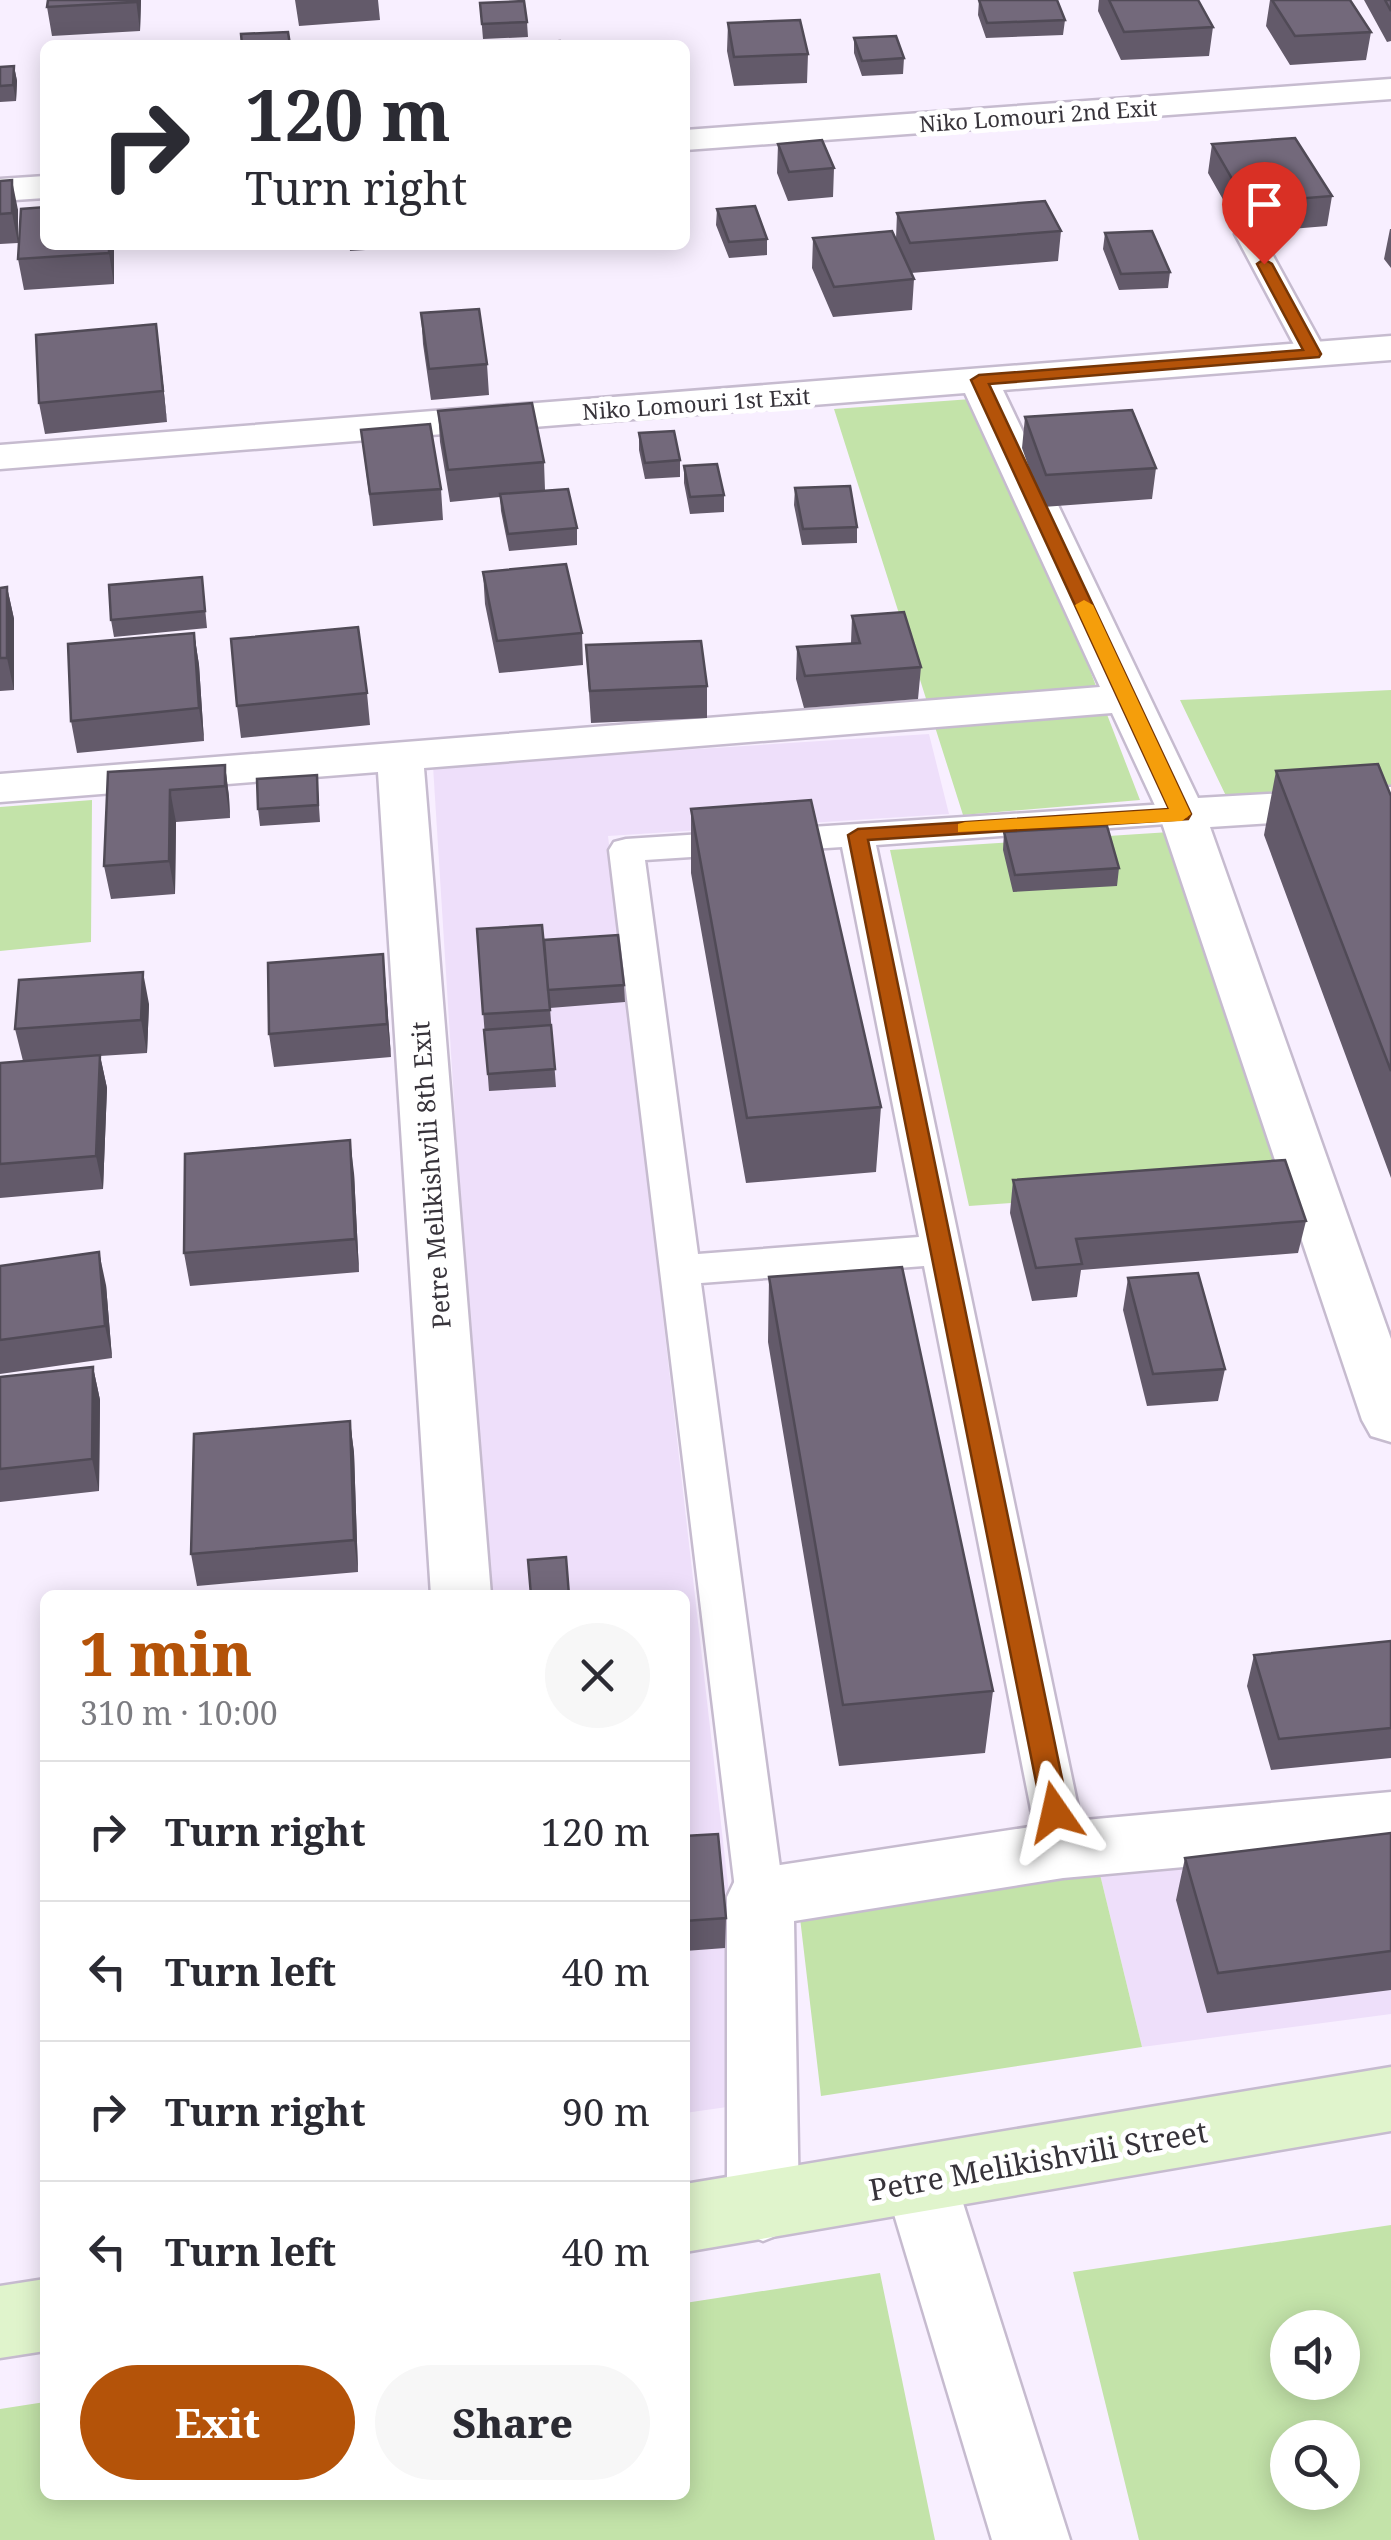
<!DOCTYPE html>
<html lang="en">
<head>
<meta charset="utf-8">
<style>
  :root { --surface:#fff; --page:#f7f7f7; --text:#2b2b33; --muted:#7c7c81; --line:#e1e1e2; --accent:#b45309 }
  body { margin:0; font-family:"Noto Serif",serif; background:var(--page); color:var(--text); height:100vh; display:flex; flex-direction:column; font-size:38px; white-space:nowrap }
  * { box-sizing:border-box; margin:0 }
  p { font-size:32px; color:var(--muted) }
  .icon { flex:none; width:55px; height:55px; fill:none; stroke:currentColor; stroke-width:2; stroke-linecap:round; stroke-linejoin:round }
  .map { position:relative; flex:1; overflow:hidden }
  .details { position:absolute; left:40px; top:1590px; width:650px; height:910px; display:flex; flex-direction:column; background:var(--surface); border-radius:15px; box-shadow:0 5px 25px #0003 }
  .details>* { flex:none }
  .banner { position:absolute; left:40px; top:40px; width:650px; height:210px; border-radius:15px; box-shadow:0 5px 25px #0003; background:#fff; color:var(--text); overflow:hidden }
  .buttons { position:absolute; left:1270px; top:2310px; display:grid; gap:20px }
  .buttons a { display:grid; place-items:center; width:90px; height:90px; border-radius:50%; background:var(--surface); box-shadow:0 5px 25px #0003; font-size:50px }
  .pin { position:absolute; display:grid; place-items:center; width:85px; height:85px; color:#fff; margin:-102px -42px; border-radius:50% 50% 50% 0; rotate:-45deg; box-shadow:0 0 10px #0007 }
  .pin .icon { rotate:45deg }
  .me { position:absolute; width:110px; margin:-55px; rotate:349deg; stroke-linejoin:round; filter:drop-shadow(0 0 8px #0008) }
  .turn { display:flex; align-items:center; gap:35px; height:210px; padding:0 40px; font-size:45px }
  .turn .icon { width:130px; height:130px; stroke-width:2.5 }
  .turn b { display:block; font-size:70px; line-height:85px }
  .round { display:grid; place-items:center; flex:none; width:105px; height:105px; border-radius:52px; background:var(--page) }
  .headline { display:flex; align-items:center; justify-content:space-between; height:170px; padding:0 40px }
  h1 { font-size:60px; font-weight:800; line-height:75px; color:var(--accent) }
  .button { display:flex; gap:20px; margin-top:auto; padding:20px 40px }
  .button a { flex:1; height:115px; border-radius:60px; background:var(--accent); color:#fff; font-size:40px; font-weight:800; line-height:115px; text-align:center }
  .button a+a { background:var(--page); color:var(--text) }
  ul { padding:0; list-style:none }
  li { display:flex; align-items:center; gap:30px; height:140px; padding:0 40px; border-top:2px solid var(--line) }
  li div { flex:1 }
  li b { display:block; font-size:38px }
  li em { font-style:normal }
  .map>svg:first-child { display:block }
  .built { fill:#eedffa }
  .green { fill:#c3e3a9; fill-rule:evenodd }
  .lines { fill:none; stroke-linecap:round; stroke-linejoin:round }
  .lane-casing { stroke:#c6bbcf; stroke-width:5 }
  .street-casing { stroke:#c6bbcf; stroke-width:5 }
  .secondary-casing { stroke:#c6bbcf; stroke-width:5 }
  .lane { fill:#fff; fill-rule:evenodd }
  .street { fill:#fff; fill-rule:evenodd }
  .secondary { fill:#e0f4cc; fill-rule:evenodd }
  .wall { fill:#635a6a }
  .shaded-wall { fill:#504a56 }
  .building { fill:#73697b; stroke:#504a56; stroke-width:2.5 }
  .route { fill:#b45309; stroke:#753606; stroke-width:2.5 }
  .slow { fill:#f59e0b }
  .labels { text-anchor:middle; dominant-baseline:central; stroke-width:10; stroke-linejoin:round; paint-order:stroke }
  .far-street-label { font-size:22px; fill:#37333a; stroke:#fff }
  .street-label { font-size:25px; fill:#37333a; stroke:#fff }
  .near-street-label { font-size:30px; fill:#37333a; stroke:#fff }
</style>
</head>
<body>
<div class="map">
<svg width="1391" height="2540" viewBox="0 0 1391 2540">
  <rect width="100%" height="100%" fill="#f8efff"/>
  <path class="built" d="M 929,734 L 949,814 L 608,836 L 741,1998 L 727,2107 L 685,2113 L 685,1595 L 485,1595 L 433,766 Z
    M 1391,1832 L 1391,2014 L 1142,2047 L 1095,1854 Z"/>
  <path class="green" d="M 985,398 L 1140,800 L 963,815 L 834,409 Z
    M 1391,690 L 1391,788 L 1227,798 L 1180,700 Z
    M 92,800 L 91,942 L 0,951 L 0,807 Z
    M 1170,832 L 1287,1184 L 969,1206 L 890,850 Z
    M 1095,1854 L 1142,2047 L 821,2096 L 798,1901 Z
    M 1391,2225 L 1391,2540 L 1139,2540 L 1073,2272 ZM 1288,2328 L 1342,2328 L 1342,2382 L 1288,2382 ZM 1288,2438 L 1342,2438 L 1342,2492 L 1288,2492 Z
    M 880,2273 L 935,2540 L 0,2540 L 0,2409 L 45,2402 L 45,2495 L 685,2495 L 685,2303 Z"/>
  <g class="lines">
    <g class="lane-casing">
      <path id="lane" d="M 1248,226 L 1261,234 L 1327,354 L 1323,360 L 1303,360 L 1299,354 L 1235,234 Z
        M 1182,803 L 1194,806 L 1199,814 L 1194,822 L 876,845 L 1087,1850 L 1080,1865 L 1063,1871 L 1046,1865 L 1039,1850 L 924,1266 L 701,1283 L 784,1897 L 777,1912 L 760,1918 L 743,1912 L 736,1897 L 609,850 L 614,842 L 626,839 ZM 842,847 L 919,1237 L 698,1254 L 645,860 Z"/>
    </g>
    <g class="street-casing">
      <path id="street" d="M 1391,79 L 1391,99 L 685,150 L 685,130 Z
        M 45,176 L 45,198 L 0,201 L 0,179 Z
        M 1391,336 L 1391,360 L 1003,390 L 1198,798 L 1391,787 L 1391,815 L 1210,827 L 1391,1339 L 1391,1442 L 1371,1436 L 1362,1420 L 1159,814 L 1112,713 L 424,768 L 491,1595 L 431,1595 L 378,772 L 0,802 L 0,774 L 1100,687 L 965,393 L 0,469 L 0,445 Z
        M 1391,1792 L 1391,1848 L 1063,1878 L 794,1921 L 799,2207 L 788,2231 L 763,2241 L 738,2231 L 727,2207 L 727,1897 L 737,1876 L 760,1868 L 1063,1822 Z
        M 920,2147 L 945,2157 L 956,2181 L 1070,2540 L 992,2540 L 884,2181 L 895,2157 Z"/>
    </g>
    <g class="secondary-casing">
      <path id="secondary" d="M 1391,2067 L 1391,2131 L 685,2252 L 685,2184 Z
        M 45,2279 L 45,2351 L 0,2358 L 0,2286 Z"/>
    </g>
    <use href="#lane" class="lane"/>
    <use href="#street" class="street"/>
    <use href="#secondary" class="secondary"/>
  </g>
  <path class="wall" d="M 48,0 L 141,0 L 140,31 L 52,36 L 47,7 Z
    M 295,0 L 378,0 L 380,20 L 299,26 Z
    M 979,0 L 1065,20 L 1063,35 L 986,38 L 978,15 Z
    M 1099,0 L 1198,0 L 1213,27 L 1209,56 L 1121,60 L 1098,11 Z
    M 1270,0 L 1350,0 L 1371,32 L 1366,60 L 1290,65 L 1266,26 Z
    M 1364,0 L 1391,0 L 1391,41 L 1387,42 Z
    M 480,3 L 527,22 L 528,37 L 483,39 Z
    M 728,23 L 808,54 L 807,83 L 734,86 L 727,51 Z
    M 854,38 L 904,58 L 903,74 L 862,76 L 854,53 Z
    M 14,66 L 17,81 L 16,101 L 0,102 L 0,67 Z
    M 778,144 L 834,168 L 833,197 L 788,201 L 777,173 Z
    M 1212,144 L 1332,196 L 1327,226 L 1242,233 L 1208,173 Z
    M 0,181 L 18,210 L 18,243 L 0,244 Z
    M 717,209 L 767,239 L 767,255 L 729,258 L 716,225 Z
    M 897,213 L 1061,231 L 1058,261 L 911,273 L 914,279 L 912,310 L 833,317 L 812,268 L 813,238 L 896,239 Z
    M 1390,229 L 1391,229 L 1391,268 L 1384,259 Z
    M 1105,233 L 1170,272 L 1168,288 L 1119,290 L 1103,249 Z
    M 45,245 L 114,245 L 114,284 L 24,290 L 18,259 Z
    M 349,245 L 443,245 L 350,251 Z
    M 421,313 L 487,364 L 489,395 L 431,400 L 423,344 Z
    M 160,355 L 167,422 L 45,434 L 39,403 Z
    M 438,411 L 544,462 L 545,490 L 577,528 L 577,545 L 509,551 L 501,511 L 500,497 L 450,502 L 440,442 Z
    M 1025,417 L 1156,468 L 1152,499 L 1043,507 L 1022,448 Z
    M 361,430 L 441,489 L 443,520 L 373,526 Z
    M 639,433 L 680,460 L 680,477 L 645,479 L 639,450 Z
    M 684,466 L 724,495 L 724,512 L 690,514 L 684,483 Z
    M 795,488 L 857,527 L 857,543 L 802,545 L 794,505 Z
    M 483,572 L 582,633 L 583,665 L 499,673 L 485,604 Z
    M 202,577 L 207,628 L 114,637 L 111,620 Z
    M 7,587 L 14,619 L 14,690 L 0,691 L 0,588 Z
    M 852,616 L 921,667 L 918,699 L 804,708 L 796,679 L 797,647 L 851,643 Z
    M 194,633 L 199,665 L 204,741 L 77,753 L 71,721 Z
    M 586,645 L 707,686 L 707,718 L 591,723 Z
    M 367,693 L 370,725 L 241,738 L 237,706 Z
    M 225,765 L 229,797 L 230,818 L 176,822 L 175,894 L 111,899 L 104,866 L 108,772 Z
    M 1276,771 L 1391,796 L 1391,1178 L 1264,835 Z
    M 317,775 L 320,822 L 260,826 L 258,809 Z
    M 691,809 L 881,1107 L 876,1172 L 746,1183 L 691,873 Z
    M 1004,832 L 1119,868 L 1117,886 L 1013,892 L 1003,850 Z
    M 477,929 L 544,940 L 624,985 L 625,1002 L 550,1008 L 556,1087 L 489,1091 Z
    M 383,954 L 391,1057 L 274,1067 L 269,1034 Z
    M 149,1004 L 147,1053 L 100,1056 L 107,1088 L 103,1189 L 0,1198 L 0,1063 L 23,1061 L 15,1029 Z
    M 354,1173 L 359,1272 L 190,1286 L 184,1253 Z
    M 1013,1180 L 1306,1221 L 1298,1253 L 1081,1270 L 1077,1297 L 1032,1301 L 1010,1213 Z
    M 0,1266 L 106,1285 L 112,1358 L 0,1374 Z
    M 769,1277 L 993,1691 L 985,1753 L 839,1766 L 768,1342 Z
    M 1128,1278 L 1225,1369 L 1218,1401 L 1147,1406 L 1123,1310 Z
    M 93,1367 L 100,1400 L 99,1491 L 0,1502 L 0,1377 Z
    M 350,1421 L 354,1453 L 358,1572 L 197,1586 L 191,1554 Z
    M 1391,1641 L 1391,1758 L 1271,1770 L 1247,1686 L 1254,1655 Z
    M 1391,1833 L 1391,1990 L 1207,2013 L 1176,1900 L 1185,1858 Z
    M 685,1836 L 726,1918 L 725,1948 L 685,1951 Z"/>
  <path class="shaded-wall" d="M 136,0 L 141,0 L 140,31 Z
    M 14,66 L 17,81 L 16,101 L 13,85 Z
    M 12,180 L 18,210 L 18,243 L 12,213 Z
    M 109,245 L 114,245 L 114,284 L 109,253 Z
    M 156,324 L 160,355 L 167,422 L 163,391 Z
    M 7,587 L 14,619 L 14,690 L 7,658 Z
    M 194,633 L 199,665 L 204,741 L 199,708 Z
    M 225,765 L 229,797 L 230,818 L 225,786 Z
    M 170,790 L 176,822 L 175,894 L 169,861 Z
    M 383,954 L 386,987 L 391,1057 L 387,1024 Z
    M 143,972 L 149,1004 L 147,1053 L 141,1020 Z
    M 100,1055 L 107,1088 L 103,1189 L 96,1156 Z
    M 350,1140 L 354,1173 L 359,1272 L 355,1239 Z
    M 99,1252 L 106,1285 L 112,1358 L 105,1326 Z
    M 93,1367 L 100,1400 L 99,1491 L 92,1459 Z
    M 350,1421 L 354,1453 L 358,1572 L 354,1540 Z"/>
  <path class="building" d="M 48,0 L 136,0 L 136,2 L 47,7 Z
    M 979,0 L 1057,0 L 1065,20 L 987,23 Z
    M 1109,0 L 1198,0 L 1213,27 L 1124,32 Z
    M 1272,0 L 1350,0 L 1371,32 L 1295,36 Z
    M 1385,0 L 1391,0 L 1391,11 Z
    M 524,1 L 527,22 L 482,24 L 480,3 Z
    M 800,20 L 808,54 L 734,57 L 728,23 Z
    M 288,32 L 290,45 L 242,45 L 241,34 Z
    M 896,36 L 904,58 L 862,61 L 854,38 Z
    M 560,41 L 562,45 L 511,45 Z
    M 14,66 L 13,85 L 0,86 L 0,67 Z
    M 1295,138 L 1332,196 L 1246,203 L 1212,144 Z
    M 822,140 L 834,168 L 789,172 L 778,144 Z
    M 12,180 L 12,213 L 0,214 L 0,181 Z
    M 1045,201 L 1061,231 L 910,243 L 897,213 Z
    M 755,206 L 767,239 L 729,242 L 717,209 Z
    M 45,207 L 45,245 L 109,245 L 109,253 L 18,259 L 21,209 Z
    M 892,231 L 914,279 L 834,287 L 813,238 Z
    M 1152,231 L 1170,272 L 1121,274 L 1105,233 Z
    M 479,309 L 487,364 L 429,369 L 421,313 Z
    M 156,324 L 163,391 L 39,403 L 36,335 Z
    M 532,403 L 544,462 L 448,470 L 438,411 Z
    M 1132,410 L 1156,468 L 1046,475 L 1025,417 Z
    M 430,424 L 441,489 L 370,494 L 361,430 Z
    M 674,431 L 680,460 L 645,463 L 639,433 Z
    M 717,464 L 724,495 L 690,497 L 684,466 Z
    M 850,486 L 857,527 L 803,529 L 795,488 Z
    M 568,489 L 577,528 L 508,534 L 500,494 Z
    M 566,564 L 582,633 L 497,641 L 483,572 Z
    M 202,577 L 205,611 L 111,620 L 109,585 Z
    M 7,587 L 7,658 L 0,658 L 0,588 Z
    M 904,612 L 921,667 L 805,676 L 797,647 L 860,643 L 852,616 Z
    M 358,627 L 367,693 L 237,706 L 231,639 Z
    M 194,633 L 199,708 L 71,721 L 68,644 Z
    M 701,641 L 707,686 L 590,691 L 586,645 Z
    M 1378,764 L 1391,796 L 1391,1071 L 1276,771 Z
    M 225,765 L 225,786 L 170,790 L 169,861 L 104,866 L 108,772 Z
    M 317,775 L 318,805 L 258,809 L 257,779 Z
    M 811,800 L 881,1107 L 747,1118 L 691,809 Z
    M 1107,826 L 1119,868 L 1015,875 L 1004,832 Z
    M 542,925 L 550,1010 L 483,1014 L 477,929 Z
    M 618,935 L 624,985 L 548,990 L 544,940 Z
    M 383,954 L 387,1024 L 269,1034 L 268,963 Z
    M 143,972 L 141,1020 L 15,1029 L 19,980 Z
    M 551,1025 L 555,1069 L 488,1074 L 484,1030 Z
    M 100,1055 L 96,1156 L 0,1164 L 0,1063 Z
    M 350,1140 L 355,1239 L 184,1253 L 185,1154 Z
    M 1285,1160 L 1306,1221 L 1076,1239 L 1082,1264 L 1036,1268 L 1013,1180 Z
    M 99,1252 L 105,1326 L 0,1340 L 0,1266 Z
    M 902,1267 L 993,1691 L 843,1705 L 769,1277 Z
    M 1198,1273 L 1225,1369 L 1153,1374 L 1128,1278 Z
    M 93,1367 L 92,1459 L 0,1469 L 0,1377 Z
    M 350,1421 L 354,1540 L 191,1554 L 194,1434 Z
    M 566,1557 L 569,1595 L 531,1595 L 528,1560 Z
    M 1391,1641 L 1391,1728 L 1279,1739 L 1254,1655 Z
    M 1391,1833 L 1391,1951 L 1218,1973 L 1185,1858 Z
    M 718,1834 L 726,1918 L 685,1921 L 685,1836 Z"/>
  <path class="route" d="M 1264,259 L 1272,264 L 1321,354 L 1319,357 L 989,384 L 1191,814 L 1188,819 L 868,840 L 1069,1812 L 1065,1820 L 1055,1824 L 1046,1820 L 1042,1812 L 848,835 L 858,829 L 1169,809 L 971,380 L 979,375 L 1303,350 L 1257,264 Z"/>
  <path class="slow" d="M 1084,600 L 1093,605 L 1191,814 L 1182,821 L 958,832 L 958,824 L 965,822 L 1169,809 L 1075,605 Z"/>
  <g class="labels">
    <g class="far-street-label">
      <text transform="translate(1038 115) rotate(-4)">Niko Lomouri 2nd Exit</text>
      <text transform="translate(696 403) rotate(-4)">Niko Lomouri 1st Exit</text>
    </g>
    <g class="street-label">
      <text transform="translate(430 1175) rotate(-94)">Petre Melikishvili 8th Exit</text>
    </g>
    <g class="near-street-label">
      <text transform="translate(1038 2160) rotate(-10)">Petre Melikishvili Street</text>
    </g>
  </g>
</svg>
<div class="buttons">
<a><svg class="icon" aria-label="sound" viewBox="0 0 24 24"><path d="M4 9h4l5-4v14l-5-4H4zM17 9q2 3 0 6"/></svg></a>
<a><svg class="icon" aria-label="search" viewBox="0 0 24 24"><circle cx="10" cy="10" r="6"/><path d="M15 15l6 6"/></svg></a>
</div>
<div class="pin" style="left:1264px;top:264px;background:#d93025"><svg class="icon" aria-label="arrive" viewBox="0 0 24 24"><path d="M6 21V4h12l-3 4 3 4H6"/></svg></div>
<svg class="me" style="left:1055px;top:1812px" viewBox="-20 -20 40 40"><path d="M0-17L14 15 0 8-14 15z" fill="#b45309" stroke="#fff" stroke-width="4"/></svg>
<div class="banner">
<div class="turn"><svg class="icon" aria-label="right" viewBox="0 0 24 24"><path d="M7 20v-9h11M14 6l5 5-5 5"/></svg><div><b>120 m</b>Turn right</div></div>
</div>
<section class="details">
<div class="headline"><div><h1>1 min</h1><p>310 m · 10:00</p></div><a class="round"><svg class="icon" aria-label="close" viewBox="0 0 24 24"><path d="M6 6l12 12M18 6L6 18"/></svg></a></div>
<ul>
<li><svg class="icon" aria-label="right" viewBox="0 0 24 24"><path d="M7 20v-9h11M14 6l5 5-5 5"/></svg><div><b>Turn right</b></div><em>120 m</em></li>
<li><svg class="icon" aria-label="left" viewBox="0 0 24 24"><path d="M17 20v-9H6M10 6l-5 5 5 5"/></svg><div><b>Turn left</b></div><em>40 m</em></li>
<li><svg class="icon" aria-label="right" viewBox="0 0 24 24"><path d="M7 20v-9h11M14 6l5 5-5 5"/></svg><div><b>Turn right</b></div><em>90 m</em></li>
<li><svg class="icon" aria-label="left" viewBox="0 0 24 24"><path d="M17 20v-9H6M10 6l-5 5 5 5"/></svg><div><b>Turn left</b></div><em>40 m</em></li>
</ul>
<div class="button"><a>Exit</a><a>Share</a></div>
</section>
</div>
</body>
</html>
